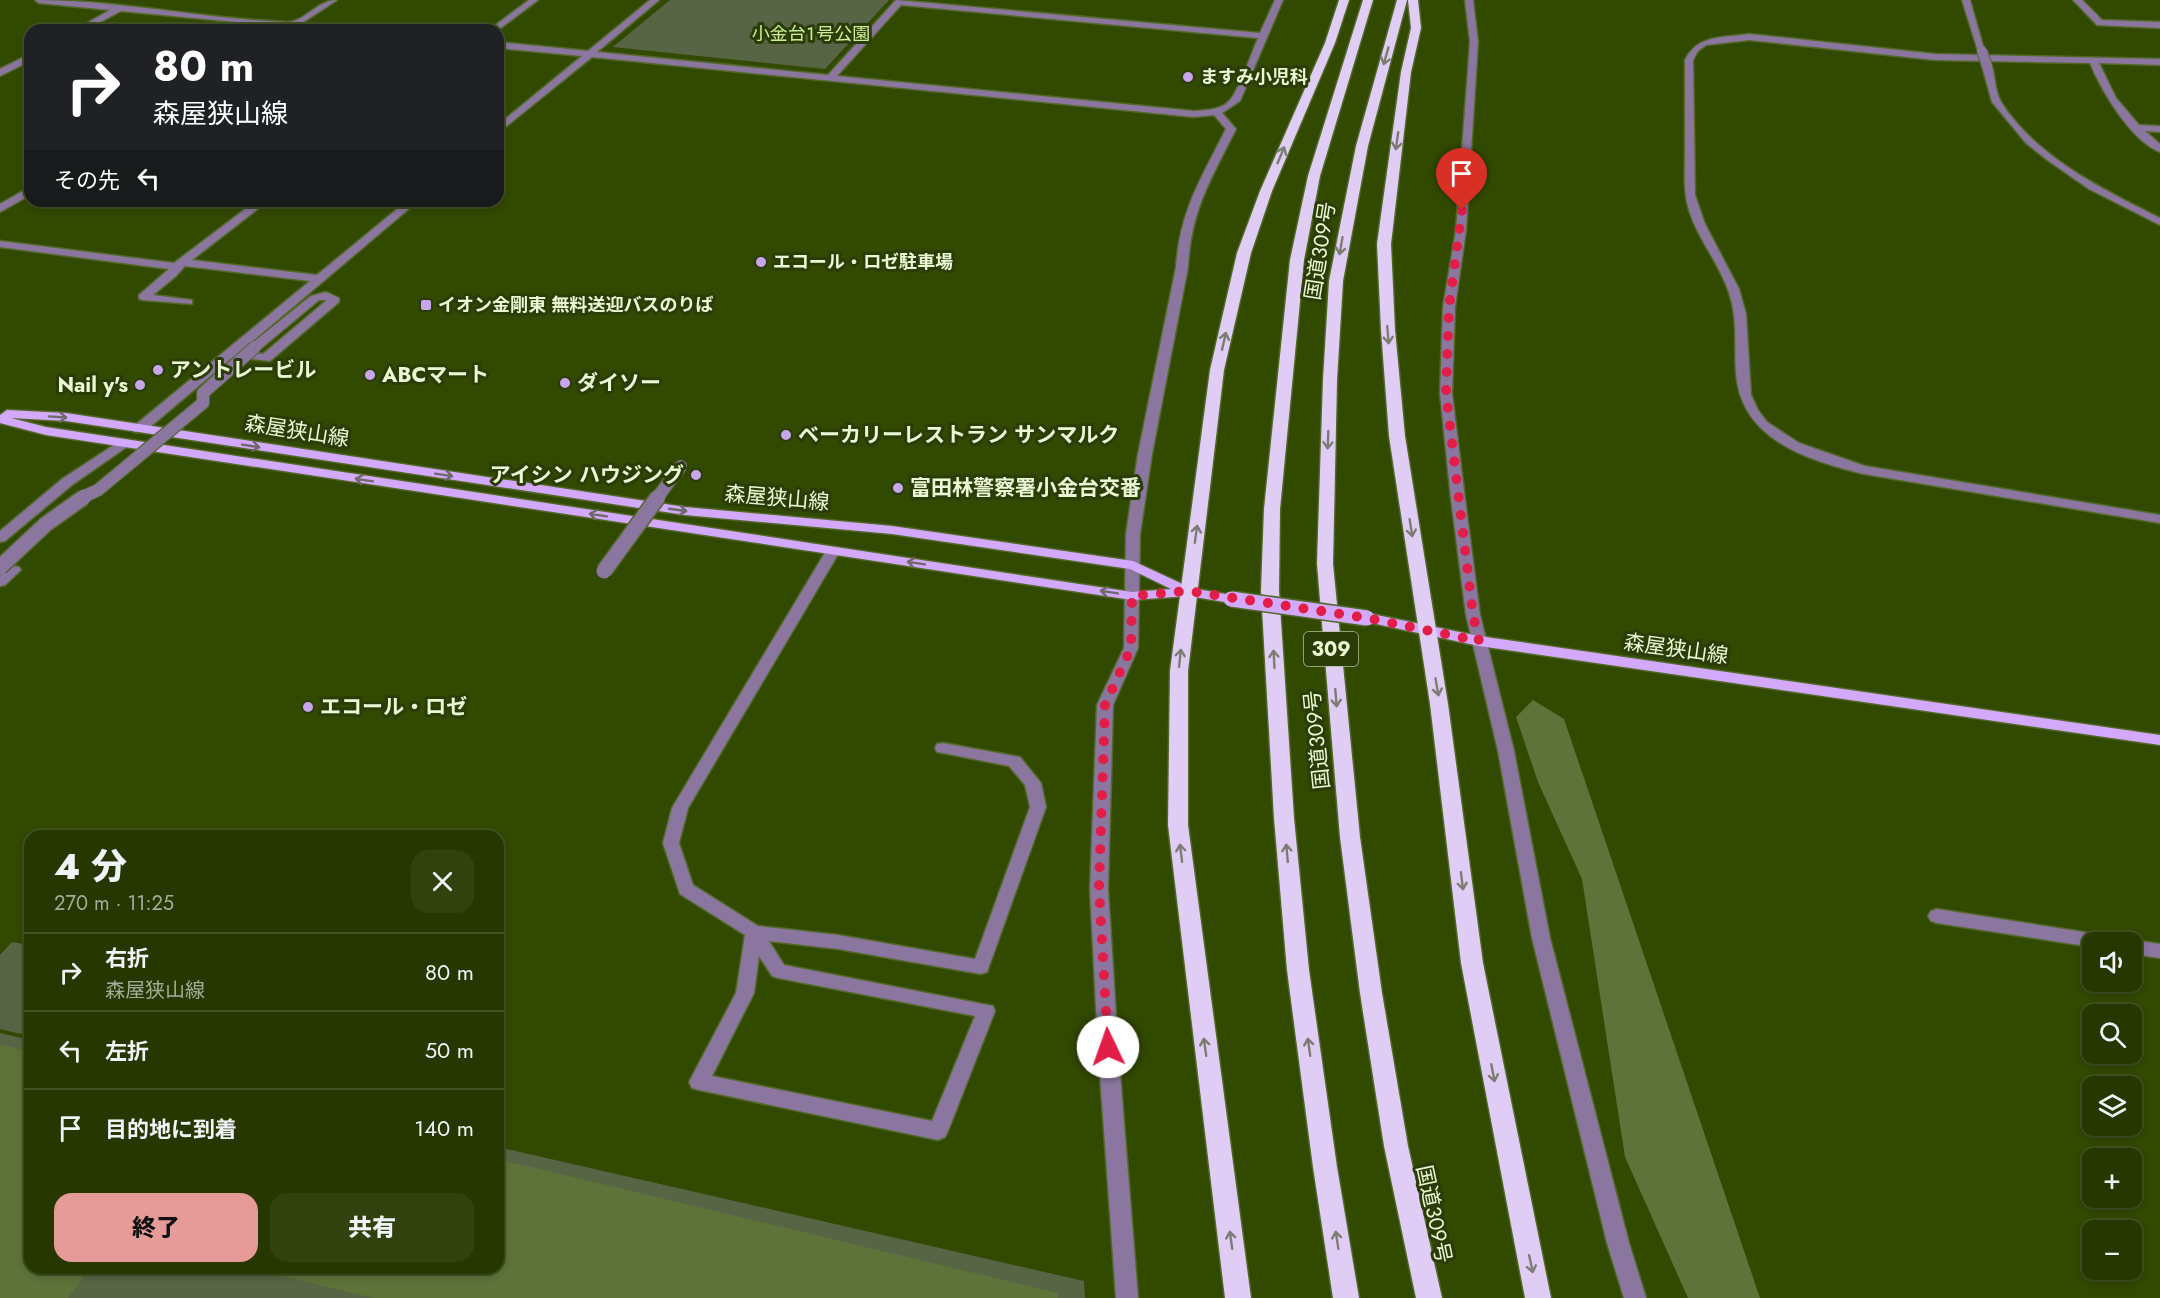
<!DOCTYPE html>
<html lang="ja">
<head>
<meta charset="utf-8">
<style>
  :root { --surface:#263700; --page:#32420f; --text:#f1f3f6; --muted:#a4ac99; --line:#425122; --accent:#e69b98 }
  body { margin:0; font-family:Jost,"Noto Sans JP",sans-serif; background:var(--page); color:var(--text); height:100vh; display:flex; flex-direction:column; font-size:22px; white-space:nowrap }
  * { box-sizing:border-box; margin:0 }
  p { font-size:20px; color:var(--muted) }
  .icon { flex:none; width:33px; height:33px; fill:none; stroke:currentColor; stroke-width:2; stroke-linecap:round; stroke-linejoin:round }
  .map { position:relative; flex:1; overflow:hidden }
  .sheet { position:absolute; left:24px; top:830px; width:480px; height:444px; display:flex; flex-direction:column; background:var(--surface); border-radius:18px; box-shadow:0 3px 9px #0003,0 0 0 2px var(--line) }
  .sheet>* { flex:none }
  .guide { position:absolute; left:24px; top:24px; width:480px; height:183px; border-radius:18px; box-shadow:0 3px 9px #0003,0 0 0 2px var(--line); background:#202124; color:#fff; overflow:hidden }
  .buttons { position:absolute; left:2082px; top:932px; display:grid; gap:12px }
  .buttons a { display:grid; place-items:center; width:60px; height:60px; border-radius:12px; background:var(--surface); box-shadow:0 3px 9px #0003,0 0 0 2px var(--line); font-size:30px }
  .pin { position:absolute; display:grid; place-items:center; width:51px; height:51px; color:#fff; margin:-62px -26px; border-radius:50% 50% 50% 0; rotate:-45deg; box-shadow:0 0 6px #0007 }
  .pin .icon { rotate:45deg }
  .me { position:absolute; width:66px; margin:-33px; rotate:357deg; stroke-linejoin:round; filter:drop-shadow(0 0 4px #0008) }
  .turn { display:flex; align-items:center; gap:21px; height:126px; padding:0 30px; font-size:27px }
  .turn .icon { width:78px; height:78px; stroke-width:2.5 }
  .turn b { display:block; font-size:42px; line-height:51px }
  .then { display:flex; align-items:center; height:57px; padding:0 30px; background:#0003; gap:12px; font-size:22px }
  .round { display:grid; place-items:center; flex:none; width:63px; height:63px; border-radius:18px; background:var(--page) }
  .headline { display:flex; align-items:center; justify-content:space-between; height:102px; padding:0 30px }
  h1 { font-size:36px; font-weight:800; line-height:45px }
  .cta { display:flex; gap:12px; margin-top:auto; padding:12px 30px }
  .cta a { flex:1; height:69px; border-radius:18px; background:var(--accent); color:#111; font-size:24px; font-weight:800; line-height:69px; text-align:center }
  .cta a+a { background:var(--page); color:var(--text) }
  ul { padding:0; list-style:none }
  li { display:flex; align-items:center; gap:18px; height:78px; padding:0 30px; border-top:2px solid var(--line) }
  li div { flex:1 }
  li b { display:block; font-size:22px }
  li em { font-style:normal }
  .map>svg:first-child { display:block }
  .green { fill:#586545 }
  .forest { fill:#5d733a }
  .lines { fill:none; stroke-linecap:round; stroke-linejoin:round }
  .minor-casing { stroke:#536826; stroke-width:3 }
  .major-casing { stroke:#536826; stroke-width:3 }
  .highway-casing { stroke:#536826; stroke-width:3 }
  .minor { fill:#8a769f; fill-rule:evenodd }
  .major { fill:#d2a9fd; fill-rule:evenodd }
  .highway { fill:#e0cdf5; fill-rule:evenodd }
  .minor-bridge-far2-casing { stroke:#536826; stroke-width:12; stroke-linecap:butt }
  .minor-bridge-far1-casing { stroke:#536826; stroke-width:14; stroke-linecap:butt }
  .minor-bridge-casing { stroke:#536826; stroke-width:18; stroke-linecap:butt }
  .major-bridge-casing { stroke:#536826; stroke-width:18; stroke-linecap:butt }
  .minor-bridge-far2 { stroke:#8a769f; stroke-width:10 }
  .minor-bridge-far1 { stroke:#8a769f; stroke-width:12 }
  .minor-bridge { stroke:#8a769f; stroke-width:15 }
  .major-bridge { stroke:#d2a9fd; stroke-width:15 }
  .oneway { stroke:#7c7d72 }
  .oneway2 { stroke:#6e6869 }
  .route { stroke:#e11d48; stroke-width:10; stroke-dasharray:0 18 }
  .poi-dot { fill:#c9a5ee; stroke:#2b3c07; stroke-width:2 }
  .labels { text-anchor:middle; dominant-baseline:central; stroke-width:6; stroke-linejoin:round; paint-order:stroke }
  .far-park-label { font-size:18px; fill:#ccef9a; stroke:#2b3c07 }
  .far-poi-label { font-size:18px; font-weight:bold; fill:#e9f8d5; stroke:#2b3c07; text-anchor:start }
  .shield { fill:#2b3c07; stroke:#b0c097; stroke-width:1.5 }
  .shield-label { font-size:20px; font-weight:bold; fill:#e9f8d5 }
  .street-label { font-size:21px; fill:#e9f8d5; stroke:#2b3c07 }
  .poi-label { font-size:21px; font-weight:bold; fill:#e9f8d5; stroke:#2b3c07; text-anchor:start }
</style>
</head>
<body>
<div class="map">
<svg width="2160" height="1298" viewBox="0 0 2160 1298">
  <rect width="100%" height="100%" fill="#324900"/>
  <path class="green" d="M 670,0 L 889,0 L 825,69 L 613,47 Z
    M 12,942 L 30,945 L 30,1036 L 0,1029 L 0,955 Z
    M 0,1033 L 30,1040 L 30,1268 L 498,1268 L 498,1147 L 1084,1281 L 1085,1298 L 0,1298 Z"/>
  <path class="forest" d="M 1533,700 L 1564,719 L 1760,1298 L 1688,1298 L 1625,1157 L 1582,879 L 1538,782 L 1516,717 Z
    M 0,1044 L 30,1052 L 30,1268 L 90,1268 L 68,1298 L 0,1298 Z
    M 498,1159 L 1058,1293 L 1058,1298 L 374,1298 L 264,1272 L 267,1268 L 498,1268 Z"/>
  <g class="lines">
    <g class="minor-casing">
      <path id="minor" d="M 35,0 C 120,0 203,19 288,22 C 304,22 318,0 337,0 L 302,23 L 344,27 L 348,30 L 295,28 L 290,30 L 286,27 L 121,11 L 85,30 L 75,30 L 110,10 L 39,3 Z
        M 529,0 L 538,0 L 498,30 L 489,30 Z
        M 650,0 L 659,0 L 597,52 L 828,75 L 896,0 L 1260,33 L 1275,0 L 1283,0 L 1240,101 L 1222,113 L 1236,129 C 1211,179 1191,210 1188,267 L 1152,454 L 1140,534 L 1138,648 L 1113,705 L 1108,889 L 1118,1047 L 1138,1298 L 1116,1298 L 1098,1047 L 1090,889 L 1097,705 L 1124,648 L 1126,534 L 1138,454 L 1176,267 C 1180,210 1201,179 1226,129 L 1214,115 L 1194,117 L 592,57 L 498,133 L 498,125 L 582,56 L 498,48 L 498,42 L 588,51 ZM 901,5 L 1258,38 C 1251,54 1240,88 1230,100 C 1222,110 1206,110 1194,111 L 837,76 Z
        M 1465,0 L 1473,0 L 1478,42 L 1466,230 L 1455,307 L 1452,393 L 1465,499 L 1480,615 L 1514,751 L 1550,938 L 1629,1243 L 1646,1298 L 1624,1298 L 1607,1243 L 1532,938 L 1498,751 L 1466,615 L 1451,499 L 1440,393 L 1443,307 L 1456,230 L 1470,42 Z
        M 1962,0 L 1970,0 L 1985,53 L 1978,51 Z
        M 2073,0 L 2082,0 L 2102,20 L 2160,22 L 2160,28 L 2097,25 Z
        M 1749,34 L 1935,54 L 2160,59 L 2160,65 L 2099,63 L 2116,98 L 2139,125 L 2160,126 L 2160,132 L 2145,131 L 2160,144 L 2160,152 C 2131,141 2101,90 2090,63 L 1935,60 L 1749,40 L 1706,45 L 1698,51 L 1693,60 L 1695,195 L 1705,224 L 1739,289 L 1746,314 L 1751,395 L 1758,410 L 1767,422 L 1799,443 L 1865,466 L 2160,515 L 2160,523 L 1864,474 C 1808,460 1740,440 1736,372 C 1734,347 1738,321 1730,296 C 1721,265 1698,240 1689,210 C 1683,191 1685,171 1685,151 C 1685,121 1685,90 1685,60 C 1698,34 1723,38 1749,34 Z
        M 30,54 L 30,61 L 0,76 L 0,69 Z
        M 1987,63 L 1992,66 C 1995,77 1995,91 2001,102 C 2036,157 2103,190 2160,218 L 2160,225 L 2089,189 L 2046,159 L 2026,143 L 1992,102 L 1982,66 Z
        M 30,187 L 30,195 L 0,212 L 0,204 Z
        M 256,201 L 268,201 L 192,260 L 317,275 L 407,201 L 418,201 L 241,351 L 263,354 L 327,300 L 319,300 L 259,350 L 251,350 L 251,344 L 311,296 L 326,292 L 339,298 L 339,302 L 270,361 L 233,357 L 144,432 L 134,432 L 133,429 L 134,426 L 310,281 L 185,266 L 176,276 L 153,295 L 192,300 L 192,304 L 143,300 L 139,299 L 139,295 L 169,269 L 0,247 L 0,241 L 174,263 Z
        M 123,439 L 128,440 L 129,443 L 128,446 L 72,485 L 5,541 L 0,542 L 0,531 L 62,479 Z
        M 833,547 L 840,551 L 688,808 L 679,843 L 693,885 L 758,926 L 838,935 L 975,959 L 1030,807 L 1025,785 L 1009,766 L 943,753 L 937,752 L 935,748 L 937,744 L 943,743 L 1020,757 L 1041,783 L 1046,807 L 987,972 L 981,974 L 838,949 L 769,941 L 784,965 L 993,1006 L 995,1011 L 948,1131 L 945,1137 L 938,1140 L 699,1090 L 692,1088 L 689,1082 L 736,993 L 745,935 L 680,894 L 663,843 L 672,808 L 826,551 ZM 759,956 L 772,976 L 778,978 L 975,1016 L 932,1121 L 712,1076 L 754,993 Z
        M 0,564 L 19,567 L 21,570 L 5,585 L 0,586 L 0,575 L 2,573 L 0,572 Z
        M 1937,909 L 2102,935 L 2108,937 L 2111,942 L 2092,942 L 2092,947 L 1937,923 L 1931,921 L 1928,916 L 1931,911 Z
        M 2132,940 L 2160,944 L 2160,958 L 2132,954 L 2132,942 L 2126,942 Z"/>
    </g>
    <g class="major-casing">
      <path id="major" d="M 7,410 L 66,413 L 685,507 L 892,526 L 1133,561 L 1191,588 L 1231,595 L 1238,599 L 1231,603 L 1188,596 L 1132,600 L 46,435 L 0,423 L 0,415 ZM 11,418 L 66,421 L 685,515 L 892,534 L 1130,569 L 1171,589 L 1132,592 L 46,427 Z
        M 1367,613 L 1479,636 L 2160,735 L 2160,745 L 1479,646 L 1362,621 L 1360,618 Z"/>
    </g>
    <g class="highway-casing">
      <path id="highway" d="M 1339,0 L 1349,0 L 1335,43 L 1272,191 L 1251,253 L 1224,370 L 1188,671 L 1188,825 L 1251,1298 L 1225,1298 L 1168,825 L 1170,671 L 1210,370 L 1237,253 L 1260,191 L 1325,43 Z
        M 1363,0 L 1373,0 L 1320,176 L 1304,260 L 1280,509 L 1279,591 L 1294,818 L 1309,970 L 1337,1167 L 1359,1298 L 1333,1298 L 1313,1167 L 1287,970 L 1274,818 L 1261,591 L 1264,509 L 1290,260 L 1308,176 Z
        M 1397,0 L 1407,0 L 1368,146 L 1343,281 L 1337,380 L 1333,564 L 1360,837 L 1382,993 L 1408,1146 L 1442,1298 L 1416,1298 L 1384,1146 L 1360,993 L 1340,837 L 1317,564 L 1323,380 L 1329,281 L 1356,146 Z
        M 1408,0 L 1418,0 L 1421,28 L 1411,72 L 1391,244 L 1395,330 L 1405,436 L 1448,704 L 1483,963 L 1551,1298 L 1525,1298 L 1461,963 L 1430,704 L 1389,436 L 1381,330 L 1377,244 L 1401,72 L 1411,28 Z"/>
    </g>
    <use href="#minor" class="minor"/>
    <use href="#major" class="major"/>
    <use href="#highway" class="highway"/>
    <g class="minor-bridge-far2-casing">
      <path id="minor-bridge-far2" d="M 1982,51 L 1987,66"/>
    </g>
    <g class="minor-bridge-far1-casing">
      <path id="minor-bridge-far1" d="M 81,498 L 98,490 L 203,403 L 203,393 L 255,347
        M 657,498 L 681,466"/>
    </g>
    <g class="minor-bridge-casing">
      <path id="minor-bridge" d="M 0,567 L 46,524 L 84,497
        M 604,571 L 658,497"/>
    </g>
    <g class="major-bridge-casing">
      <path id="major-bridge" d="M 1231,599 L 1367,618"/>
    </g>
    <use href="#minor-bridge-far2" class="minor-bridge-far2"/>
    <use href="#minor-bridge-far1" class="minor-bridge-far1"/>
    <use href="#minor-bridge" class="minor-bridge"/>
    <use href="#major-bridge" class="major-bridge"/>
  </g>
  <defs><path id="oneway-shaft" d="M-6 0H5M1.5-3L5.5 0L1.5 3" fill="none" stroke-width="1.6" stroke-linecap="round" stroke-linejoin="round" transform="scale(1.5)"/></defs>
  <g class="oneway">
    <use href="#oneway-shaft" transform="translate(1386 56) rotate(106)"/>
    <use href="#oneway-shaft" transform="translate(1397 141) rotate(98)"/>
    <use href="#oneway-shaft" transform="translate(1281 155) rotate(-67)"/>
    <use href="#oneway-shaft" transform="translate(1341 246) rotate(100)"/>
    <use href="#oneway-shaft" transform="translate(1388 335) rotate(85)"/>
    <use href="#oneway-shaft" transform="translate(1224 341) rotate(-77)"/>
    <use href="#oneway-shaft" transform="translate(1328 440) rotate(92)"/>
    <use href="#oneway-shaft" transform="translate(1411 528) rotate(81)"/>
    <use href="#oneway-shaft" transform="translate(1196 534) rotate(-82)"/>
    <use href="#oneway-shaft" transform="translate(1180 658) rotate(-84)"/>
    <use href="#oneway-shaft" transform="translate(1274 659) rotate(-93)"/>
    <use href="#oneway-shaft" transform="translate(1437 687) rotate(80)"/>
    <use href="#oneway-shaft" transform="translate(1336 698) rotate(85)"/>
    <use href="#oneway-shaft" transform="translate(1181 853) rotate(-97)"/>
    <use href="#oneway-shaft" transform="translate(1287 853) rotate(-95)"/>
    <use href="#oneway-shaft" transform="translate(1462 881) rotate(83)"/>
    <use href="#oneway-shaft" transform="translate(1205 1047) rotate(-98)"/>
    <use href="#oneway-shaft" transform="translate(1309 1047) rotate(-98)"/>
    <use href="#oneway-shaft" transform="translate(1493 1073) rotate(79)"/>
    <use href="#oneway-shaft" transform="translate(1231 1240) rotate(-98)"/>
    <use href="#oneway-shaft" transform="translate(1337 1240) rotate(-99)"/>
    <use href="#oneway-shaft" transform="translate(1531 1264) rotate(78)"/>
  </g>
  <g class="oneway2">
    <use href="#oneway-shaft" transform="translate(58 417) rotate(4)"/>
    <use href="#oneway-shaft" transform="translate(251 446) rotate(9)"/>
    <use href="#oneway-shaft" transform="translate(444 475) rotate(9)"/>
    <use href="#oneway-shaft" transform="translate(364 480) rotate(-171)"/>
    <use href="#oneway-shaft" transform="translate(678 510) rotate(8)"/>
    <use href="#oneway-shaft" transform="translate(598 515) rotate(-171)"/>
    <use href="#oneway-shaft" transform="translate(916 563) rotate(-171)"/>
    <use href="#oneway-shaft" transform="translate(1109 592) rotate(-171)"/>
  </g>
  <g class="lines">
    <path class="route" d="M 1108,1047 L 1099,888 L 1105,705 L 1131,648 L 1132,596 L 1188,591 L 1367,618 L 1479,641 L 1473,615 L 1446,393 L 1449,307 L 1462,210"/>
  </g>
  <g class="poi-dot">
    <circle cx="1188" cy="77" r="6"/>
    <circle cx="761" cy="262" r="6"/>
    <rect x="420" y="299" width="12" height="12" rx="3"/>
    <circle cx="158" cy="370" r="6"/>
    <circle cx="370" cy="375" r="6"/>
    <circle cx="565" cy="383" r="6"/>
    <circle cx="140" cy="385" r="6"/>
    <circle cx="786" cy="435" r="6"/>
    <circle cx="696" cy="475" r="6"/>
    <circle cx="898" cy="488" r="6"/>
    <circle cx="308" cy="707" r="6"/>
  </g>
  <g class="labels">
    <g class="far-park-label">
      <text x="811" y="34">小金台１号公園</text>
    </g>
    <g class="far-poi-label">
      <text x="1200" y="77">ますみ小児科</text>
      <text x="773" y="262">エコール・ロゼ駐車場</text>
      <text x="438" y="305">イオン金剛東 無料送迎バスのりば</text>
    </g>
    <rect class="shield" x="1304" y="632" width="54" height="34" rx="4.5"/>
    <g class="shield-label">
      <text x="1331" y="649">309</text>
    </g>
    <g class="street-label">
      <text transform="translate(1320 251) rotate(-81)">国道309号</text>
      <text transform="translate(297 431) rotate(9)">森屋狭山線</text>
      <text transform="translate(777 498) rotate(5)">森屋狭山線</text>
      <text transform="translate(1676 649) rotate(8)">森屋狭山線</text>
      <text transform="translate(1317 740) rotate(-96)">国道309号</text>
      <text transform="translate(1434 1214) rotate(78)">国道309号</text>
    </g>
    <g class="poi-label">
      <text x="170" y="370">アントレービル</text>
      <text x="382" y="375">ABCマート</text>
      <text x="577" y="383">ダイソー</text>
      <text x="128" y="385" text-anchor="end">Nail y's</text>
      <text x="798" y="435">ベーカリーレストラン サンマルク</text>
      <text x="684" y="475" text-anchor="end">アイシン ハウジング</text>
      <text x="910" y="488">富田林警察署小金台交番</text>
      <text x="320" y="707">エコール・ロゼ</text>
    </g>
  </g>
</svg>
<div class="buttons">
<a><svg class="icon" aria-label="sound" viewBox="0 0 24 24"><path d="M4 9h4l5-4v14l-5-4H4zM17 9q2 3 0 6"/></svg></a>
<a><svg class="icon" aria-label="search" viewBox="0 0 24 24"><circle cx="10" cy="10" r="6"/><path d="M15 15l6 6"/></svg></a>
<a><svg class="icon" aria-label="layers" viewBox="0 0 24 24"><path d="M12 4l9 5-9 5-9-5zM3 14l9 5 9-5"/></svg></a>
<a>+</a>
<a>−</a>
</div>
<div class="pin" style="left:1462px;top:210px;background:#d93025"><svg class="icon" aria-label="arrive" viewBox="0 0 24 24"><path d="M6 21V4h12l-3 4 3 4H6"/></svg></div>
<svg class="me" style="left:1108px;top:1047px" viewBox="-20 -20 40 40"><circle r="19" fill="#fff"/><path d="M0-13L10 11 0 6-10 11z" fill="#e11d48"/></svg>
<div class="guide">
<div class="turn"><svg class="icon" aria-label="right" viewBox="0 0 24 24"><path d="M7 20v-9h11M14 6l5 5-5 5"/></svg><div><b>80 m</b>森屋狭山線</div></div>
<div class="then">その先<svg class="icon" aria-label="left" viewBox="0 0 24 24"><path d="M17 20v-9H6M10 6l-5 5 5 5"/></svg></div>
</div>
<section class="sheet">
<div class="headline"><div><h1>4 分</h1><p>270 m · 11:25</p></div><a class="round"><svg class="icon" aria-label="close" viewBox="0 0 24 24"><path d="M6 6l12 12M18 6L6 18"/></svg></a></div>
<ul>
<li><svg class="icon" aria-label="right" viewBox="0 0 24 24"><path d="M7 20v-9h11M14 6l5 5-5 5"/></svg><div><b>右折</b><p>森屋狭山線</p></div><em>80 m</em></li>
<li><svg class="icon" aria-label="left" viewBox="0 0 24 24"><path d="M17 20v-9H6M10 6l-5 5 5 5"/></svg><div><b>左折</b></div><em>50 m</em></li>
<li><svg class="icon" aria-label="arrive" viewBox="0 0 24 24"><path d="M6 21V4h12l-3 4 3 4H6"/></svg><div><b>目的地に到着</b></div><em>140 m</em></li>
</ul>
<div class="cta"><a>終了</a><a>共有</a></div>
</section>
</div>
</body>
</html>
